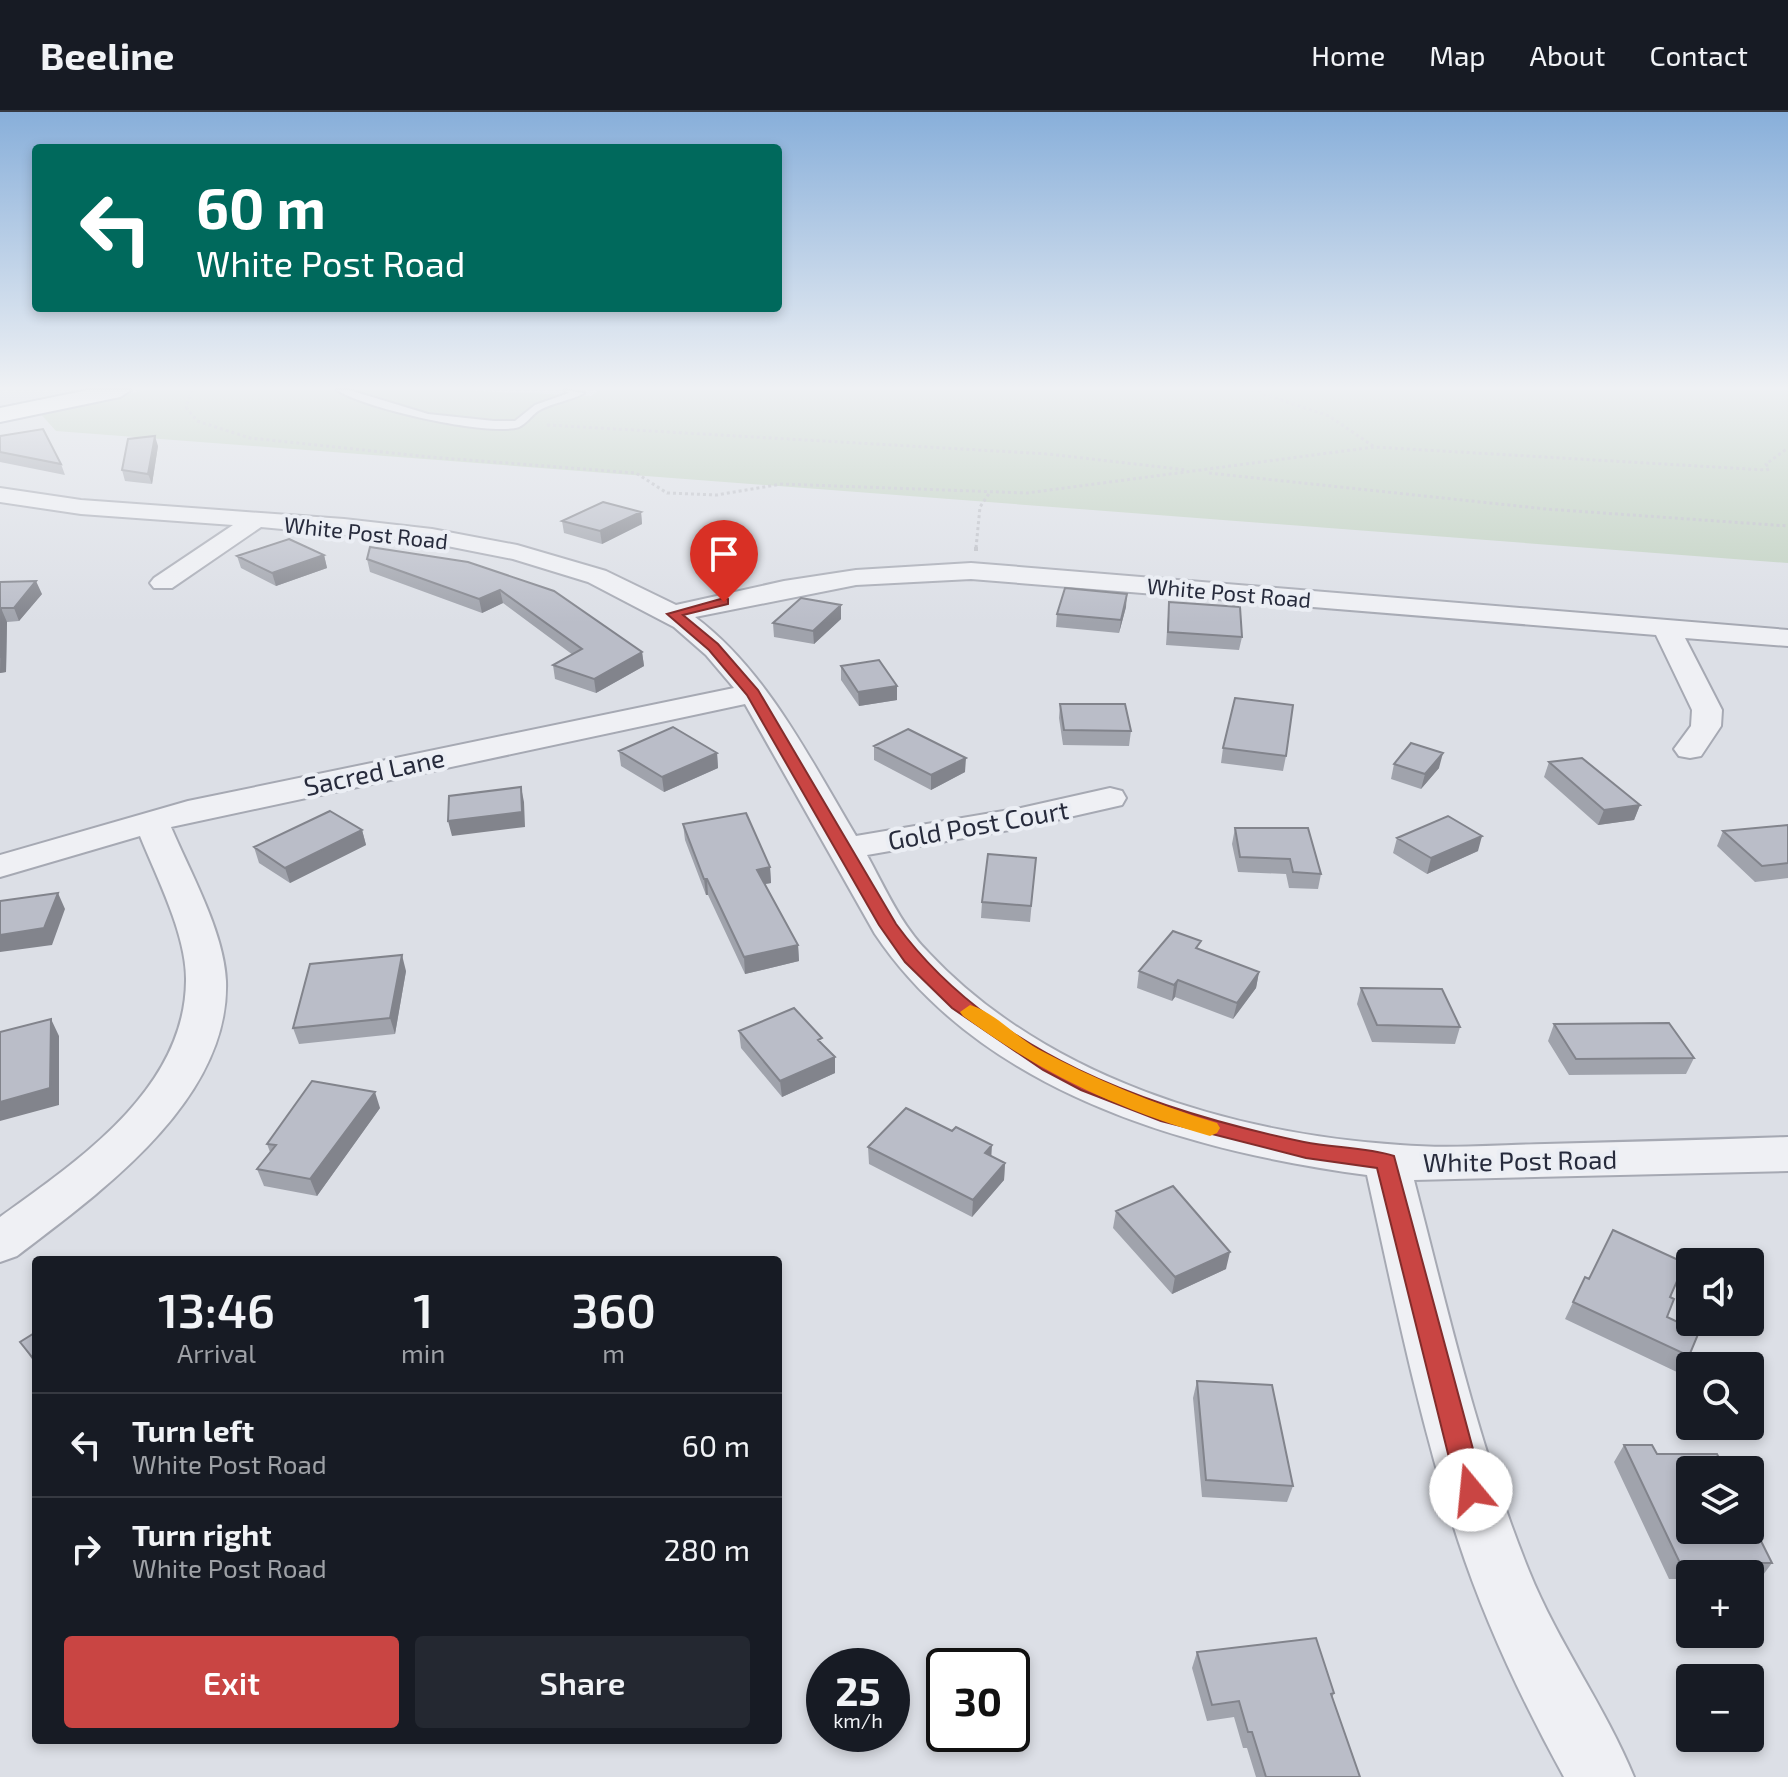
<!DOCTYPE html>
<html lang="en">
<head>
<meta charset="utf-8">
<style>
  :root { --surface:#171b24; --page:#242831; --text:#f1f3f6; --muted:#9ea1a6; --line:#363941; --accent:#c94543 }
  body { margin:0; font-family:"Exo 2",sans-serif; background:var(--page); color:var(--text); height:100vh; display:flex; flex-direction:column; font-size:30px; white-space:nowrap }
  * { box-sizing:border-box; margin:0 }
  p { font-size:26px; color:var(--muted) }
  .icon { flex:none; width:44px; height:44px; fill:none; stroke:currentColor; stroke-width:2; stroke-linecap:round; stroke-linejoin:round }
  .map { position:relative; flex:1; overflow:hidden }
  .panel { position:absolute; left:32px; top:1144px; width:750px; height:488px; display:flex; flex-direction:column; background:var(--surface); border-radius:8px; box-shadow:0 4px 12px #0003 }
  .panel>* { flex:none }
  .guide { position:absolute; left:32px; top:32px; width:750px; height:168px; border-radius:8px; box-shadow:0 4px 12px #0003; background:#00695c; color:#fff; overflow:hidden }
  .tools { position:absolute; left:1676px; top:1136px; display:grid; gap:16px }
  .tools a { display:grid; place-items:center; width:88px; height:88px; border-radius:8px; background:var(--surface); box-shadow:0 4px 12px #0003; font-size:40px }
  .speed { position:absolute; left:806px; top:1536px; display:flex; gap:16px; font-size:40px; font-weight:700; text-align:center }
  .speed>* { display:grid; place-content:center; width:104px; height:104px; border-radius:50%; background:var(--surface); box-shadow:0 4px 12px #0003; line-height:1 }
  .speed small { font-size:20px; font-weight:400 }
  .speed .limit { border:4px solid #111; border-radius:12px; background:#fff; color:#111 }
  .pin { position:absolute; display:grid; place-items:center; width:68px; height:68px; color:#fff; margin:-82px -34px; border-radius:50% 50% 50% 0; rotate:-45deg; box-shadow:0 0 8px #0007 }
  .pin .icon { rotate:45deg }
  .me { position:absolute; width:88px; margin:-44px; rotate:343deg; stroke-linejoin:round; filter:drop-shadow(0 0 6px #0008) }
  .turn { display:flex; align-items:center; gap:28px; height:168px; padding:0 32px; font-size:36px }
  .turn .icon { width:104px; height:104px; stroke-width:2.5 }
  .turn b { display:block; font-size:56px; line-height:68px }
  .eta { display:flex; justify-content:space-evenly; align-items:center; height:136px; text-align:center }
  .eta b { font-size:48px; font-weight:600; line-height:56px }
  .action { display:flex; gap:16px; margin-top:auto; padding:16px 32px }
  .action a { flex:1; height:92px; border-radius:8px; background:var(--accent); color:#fff; font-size:32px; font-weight:600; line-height:92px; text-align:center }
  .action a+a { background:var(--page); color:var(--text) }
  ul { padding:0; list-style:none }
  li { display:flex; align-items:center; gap:24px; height:104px; padding:0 32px; border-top:2px solid var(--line) }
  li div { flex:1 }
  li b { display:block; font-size:30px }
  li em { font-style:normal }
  header { display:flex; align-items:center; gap:48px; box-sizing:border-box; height:112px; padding:0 40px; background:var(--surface); border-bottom:2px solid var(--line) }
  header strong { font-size:38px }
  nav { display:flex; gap:44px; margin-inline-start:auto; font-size:28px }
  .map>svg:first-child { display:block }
  .green { fill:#bfd0be }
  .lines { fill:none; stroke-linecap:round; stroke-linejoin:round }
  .lane-casing { stroke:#a6a9b3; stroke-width:4 }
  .street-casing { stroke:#a6a9b3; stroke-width:4 }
  .primary-casing { stroke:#9ca1b1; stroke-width:4 }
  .path-far1 { stroke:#bbbdc4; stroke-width:3; stroke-dasharray:3 3; stroke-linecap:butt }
  .path { stroke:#bbbdc4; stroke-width:4; stroke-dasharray:4 4; stroke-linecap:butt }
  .lane { fill:#eff0f4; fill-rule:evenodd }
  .street { fill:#eff0f4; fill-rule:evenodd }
  .primary { fill:#fff; fill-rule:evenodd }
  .wall { fill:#a0a3ac }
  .shaded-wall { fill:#82848c }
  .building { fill:#babdc8; stroke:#82848c; stroke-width:2 }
  .route { fill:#c94543; stroke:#832d2c; stroke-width:2 }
  .slow { fill:#f59e0b }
  .labels { text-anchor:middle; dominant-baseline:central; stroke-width:8; stroke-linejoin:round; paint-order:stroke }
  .far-street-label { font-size:22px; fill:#272b3c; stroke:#ebeef4 }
  .street-label { font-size:26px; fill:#272b3c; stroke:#ebeef4 }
</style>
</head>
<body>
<header>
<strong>Beeline</strong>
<nav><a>Home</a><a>Map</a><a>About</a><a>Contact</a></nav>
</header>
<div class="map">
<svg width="1788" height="1665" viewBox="0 0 1788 1665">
  <rect width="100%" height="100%" fill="#dcdfe6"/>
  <path class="green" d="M 146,278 L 455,278 L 591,284 L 600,278 L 1788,278 L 1788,451 L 56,319 L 39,300 Z"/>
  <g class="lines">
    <g class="lane-casing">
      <path id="lane" d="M 337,278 L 349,278 L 428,302 L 494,309 L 515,309 L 535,293 L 569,281 L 564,278 L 584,281 C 571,289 553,290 538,299 C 532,303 526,312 519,315 C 489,325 363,296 337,278 Z"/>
    </g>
    <g class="street-casing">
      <path id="street" d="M 0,376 L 81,388 L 344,407 L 432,417 L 517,433 L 606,459 L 676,493 L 784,469 L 856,458 L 971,451 L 1788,518 L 1788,534 L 1685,526 L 1722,598 L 1721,614 L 1701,644 L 1690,646 L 1679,644 L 1674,637 L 1691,614 L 1692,598 L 1656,523 L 971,467 L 856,473 L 695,505 C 767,559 810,647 856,724 L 1021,696 L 1110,676 L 1122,679 L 1126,686 L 1122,693 L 1021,716 L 867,743 C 885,776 901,813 928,840 C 1046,966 1231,1022 1400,1033 C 1448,1037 1497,1033 1545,1032 C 1626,1030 1707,1028 1788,1025 L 1788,1059 L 1414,1068 C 1448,1199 1478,1333 1529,1459 C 1558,1531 1605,1594 1634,1665 L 1564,1665 C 1522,1589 1485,1510 1458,1428 C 1419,1308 1394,1185 1367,1063 C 1187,1039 981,980 875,822 L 745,592 L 171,715 C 190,760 224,820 226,869 C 230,988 101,1080 17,1144 L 0,1150 L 0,1105 C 78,1049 185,977 186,869 C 187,824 157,766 140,724 L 0,765 L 0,743 L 188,689 L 734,576 L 706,543 L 674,515 L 588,470 L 513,447 L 432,431 L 261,415 L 172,476 L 154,476 L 150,471 L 154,466 L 233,413 L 81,402 L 0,390 Z"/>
    </g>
    <g class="primary-casing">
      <path id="primary" d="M 88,278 L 131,278 L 120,285 L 0,310 L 0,296 Z"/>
    </g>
    <path class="path-far1" d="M 192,278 L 186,295 L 197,309 L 250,326 L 430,345 L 636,361 L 667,381 L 717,383 L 781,372 L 1027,381 L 1374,335 L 1766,358 L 1769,357 L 1766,352 L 1788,336
      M 1252,278 L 1329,304 L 1373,334
      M 547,313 L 1048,342 L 1187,358
      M 1209,361 L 1546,397 L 1788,414
      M 976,436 L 980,395 L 990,380"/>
    <path class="path" d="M 976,439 L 976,434"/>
    <use href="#lane" class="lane"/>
    <use href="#street" class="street"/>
    <use href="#primary" class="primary"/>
  </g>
  <path class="wall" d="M 0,324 L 61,352 L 65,363 L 0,350 Z
    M 158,334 L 152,372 L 125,369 L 122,358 Z
    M 641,400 L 642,412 L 602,432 L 564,421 L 562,409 Z
    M 324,443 L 327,456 L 276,474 L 241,456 L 237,444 Z
    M 367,447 L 468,450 L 642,540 L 644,554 L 596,581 L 555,567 L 553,553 L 573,543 L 503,491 L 482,501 L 370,460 Z
    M 0,470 L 42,482 L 19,509 L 7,510 L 6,560 L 0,561 Z
    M 1169,490 L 1242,525 L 1239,538 L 1166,533 Z
    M 841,493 L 841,507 L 814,532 L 774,525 L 773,511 Z
    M 1126,495 L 1119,521 L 1056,515 L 1057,502 Z
    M 841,554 L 897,574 L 897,588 L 859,594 L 841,568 Z
    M 1060,592 L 1131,619 L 1129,634 L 1063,633 L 1059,606 Z
    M 874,634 L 965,660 L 931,678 L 874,648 Z
    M 1223,636 L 1286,644 L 1283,659 L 1221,651 Z
    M 619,639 L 717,641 L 718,656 L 664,680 L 621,654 Z
    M 1549,650 L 1640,693 L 1634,708 L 1598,713 L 1544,665 Z
    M 1394,652 L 1439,656 L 1421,677 L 1391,667 Z
    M 683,712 L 770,755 L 771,771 L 765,772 L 798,833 L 799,849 L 745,862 L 708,783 L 706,783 L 685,728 Z
    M 1788,713 L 1788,766 L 1755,770 L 1717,734 L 1723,719 Z
    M 1235,716 L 1321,762 L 1318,777 L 1289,776 L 1286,762 L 1238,760 L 1232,732 Z
    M 362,718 L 366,733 L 290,771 L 259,751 L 254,735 Z
    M 1397,726 L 1478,739 L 1427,762 L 1393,741 Z
    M 1036,746 L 1030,810 L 981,806 L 982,790 Z
    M 1200,838 L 1259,860 L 1256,876 L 1233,907 L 1175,885 L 1172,889 L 1137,876 L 1139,859 Z
    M 406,859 L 395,922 L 299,932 L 293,916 Z
    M 1361,876 L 1460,915 L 1455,932 L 1372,930 L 1357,892 Z
    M 1554,912 L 1694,946 L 1686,962 L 1569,963 L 1548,929 Z
    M 739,919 L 822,932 L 835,945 L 835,961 L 782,985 L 741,936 Z
    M 380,996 L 317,1084 L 264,1074 L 257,1057 L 270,1040 L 267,1032 Z
    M 868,1035 L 991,1044 L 1005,1051 L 1004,1068 L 972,1105 L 869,1052 Z
    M 1116,1099 L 1226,1157 L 1172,1182 L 1113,1116 Z
    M 1585,1165 L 1589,1167 L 1670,1185 L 1667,1205 L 1689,1244 L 1679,1261 L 1565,1207 Z
    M 36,1220 L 36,1253 L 20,1230 Z
    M 1197,1269 L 1293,1374 L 1287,1390 L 1202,1385 L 1193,1286 Z
    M 1624,1333 L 1657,1342 L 1772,1451 L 1760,1467 L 1750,1467 L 1750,1462 L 1690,1462 L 1690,1467 L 1669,1467 L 1614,1350 Z
    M 1197,1540 L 1334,1581 L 1332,1586 L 1360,1665 L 1256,1665 L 1247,1636 L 1243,1636 L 1234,1605 L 1207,1609 L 1192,1556 Z"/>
  <path class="shaded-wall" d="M 155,324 L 158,334 L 152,372 L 148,362 Z
    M 641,400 L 642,412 L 602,432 L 600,419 Z
    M 324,443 L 327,456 L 276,474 L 272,461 Z
    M 36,469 L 42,482 L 19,509 L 14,496 Z
    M 500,478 L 503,491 L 482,501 L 479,487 Z
    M 1127,482 L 1126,495 L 1119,521 L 1121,508 Z
    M 841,493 L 841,507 L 814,532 L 813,519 Z
    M 1,496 L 7,510 L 6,560 L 0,561 Z
    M 642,540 L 644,554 L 596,581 L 594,567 Z
    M 897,574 L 897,588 L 859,594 L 858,580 Z
    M 717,641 L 718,656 L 664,680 L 662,665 Z
    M 1443,641 L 1439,656 L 1421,677 L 1425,662 Z
    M 966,646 L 965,660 L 931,678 L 931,663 Z
    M 521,675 L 524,690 L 525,715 L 452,724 L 448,709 Z
    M 1640,693 L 1634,708 L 1598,713 L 1604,698 Z
    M 362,718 L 366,733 L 290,771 L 285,756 Z
    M 1482,724 L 1478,739 L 1427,762 L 1431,746 Z
    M 770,755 L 771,771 L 758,773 L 757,758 Z
    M 704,767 L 707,767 L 708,783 L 706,783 Z
    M 58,781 L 65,797 L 52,833 L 0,840 L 0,823 Z
    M 798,833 L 799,849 L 745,862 L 744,845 Z
    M 402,843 L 406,859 L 395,922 L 390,906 Z
    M 1259,860 L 1256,876 L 1233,907 L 1237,891 Z
    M 1178,868 L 1175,885 L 1172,889 L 1174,873 Z
    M 51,907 L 59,924 L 59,993 L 0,1009 L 0,990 Z
    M 835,945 L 835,961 L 782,985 L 780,969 Z
    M 375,980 L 380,996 L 317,1084 L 310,1067 Z
    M 992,1033 L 991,1050 L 985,1041 Z
    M 1005,1051 L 1004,1068 L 972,1105 L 973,1088 Z
    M 1230,1140 L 1226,1157 L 1172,1182 L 1175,1165 Z"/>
  <path class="building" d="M 43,317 L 61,352 L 0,340 L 0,324 Z
    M 155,324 L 148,362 L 122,358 L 128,327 Z
    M 603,390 L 641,400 L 600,419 L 562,409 Z
    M 289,427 L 324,443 L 272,461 L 237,444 Z
    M 370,435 L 468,450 L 554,479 L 642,540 L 594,567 L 553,553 L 582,537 L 500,478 L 479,487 L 367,447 Z
    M 36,469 L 14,496 L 1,496 L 0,546 L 0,470 Z
    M 1065,476 L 1127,482 L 1121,508 L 1057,502 Z
    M 801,486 L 841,493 L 813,519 L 773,511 Z
    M 1169,490 L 1240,495 L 1242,525 L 1168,520 Z
    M 879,548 L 897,574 L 858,580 L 841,554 Z
    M 1235,586 L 1293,593 L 1286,644 L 1223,636 Z
    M 1060,592 L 1125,592 L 1131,619 L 1064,618 Z
    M 673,615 L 717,641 L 662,665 L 619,639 Z
    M 908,617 L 966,646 L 931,663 L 874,634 Z
    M 1411,631 L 1443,641 L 1425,662 L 1394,652 Z
    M 1582,646 L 1640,693 L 1604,698 L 1549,650 Z
    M 521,675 L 522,700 L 448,709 L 449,684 Z
    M 330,699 L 362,718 L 285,756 L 254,735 Z
    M 746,701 L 770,755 L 757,758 L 798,833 L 744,845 L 707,767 L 704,767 L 683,712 Z
    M 1448,704 L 1482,724 L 1431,746 L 1397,726 Z
    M 1788,713 L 1788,751 L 1762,754 L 1723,719 Z
    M 1235,716 L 1308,716 L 1321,762 L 1293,760 L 1290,747 L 1240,745 Z
    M 988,742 L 1036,746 L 1031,794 L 982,790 Z
    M 58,781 L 44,816 L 0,823 L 0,789 Z
    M 1173,819 L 1201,829 L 1196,836 L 1259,860 L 1237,891 L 1178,868 L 1174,873 L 1139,859 Z
    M 402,843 L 390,906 L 293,916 L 310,852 Z
    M 1361,876 L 1442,877 L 1460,915 L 1377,913 Z
    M 794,896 L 822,926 L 818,928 L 835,945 L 780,969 L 739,919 Z
    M 51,907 L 50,976 L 0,990 L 0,920 Z
    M 1669,911 L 1694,946 L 1576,947 L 1554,912 Z
    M 312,969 L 375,980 L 310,1067 L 257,1057 L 276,1033 L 267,1032 Z
    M 906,996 L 952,1019 L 956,1015 L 992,1033 L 985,1041 L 1005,1051 L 973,1088 L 868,1035 Z
    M 1173,1074 L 1230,1140 L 1175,1165 L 1116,1099 Z
    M 1613,1118 L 1685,1151 L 1670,1185 L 1674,1187 L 1667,1205 L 1699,1220 L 1689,1244 L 1573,1190 L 1585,1165 L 1589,1167 Z
    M 36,1220 L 36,1250 L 20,1230 Z
    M 1197,1269 L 1272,1273 L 1293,1374 L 1206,1368 Z
    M 1624,1333 L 1652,1333 L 1657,1342 L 1717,1342 L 1725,1358 L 1690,1358 L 1690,1418 L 1750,1418 L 1750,1407 L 1772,1451 L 1680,1451 Z
    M 1316,1526 L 1334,1581 L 1331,1582 L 1360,1665 L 1266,1665 L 1252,1620 L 1248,1620 L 1239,1589 L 1212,1593 L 1197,1540 Z"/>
  <linearGradient id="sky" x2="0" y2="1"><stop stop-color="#88afda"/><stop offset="0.54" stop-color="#eff1f4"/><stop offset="1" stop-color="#eff1f4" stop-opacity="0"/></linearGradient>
  <rect width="1788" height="511" fill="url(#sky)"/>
  <path class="route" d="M 724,486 L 728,487 L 728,492 L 683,503 L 718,532 L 758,578 L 896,812 C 991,942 1151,998 1304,1030 C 1333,1036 1365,1035 1394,1044 L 1484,1378 L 1480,1387 L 1471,1390 L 1461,1387 L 1457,1378 L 1377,1056 L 1306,1046 L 1161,1009 L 1081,978 L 1043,958 L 952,896 L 905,850 L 879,813 L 747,583 L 709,538 L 667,502 Z"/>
  <path class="slow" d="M 970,893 C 994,900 1016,925 1038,937 C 1096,968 1154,992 1217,1011 L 1220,1016 L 1217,1021 L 1210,1024 C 1117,997 1041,961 963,904 L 960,900 Z"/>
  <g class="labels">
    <g class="far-street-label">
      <text transform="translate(366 420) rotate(6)">White Post Road</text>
      <text transform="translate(1229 480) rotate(5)">White Post Road</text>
    </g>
    <g class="street-label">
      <text transform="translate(374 659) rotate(-12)">Sacred Lane</text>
      <text transform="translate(978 712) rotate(-10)">Gold Post Court</text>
      <text transform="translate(1520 1048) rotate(-1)">White Post Road</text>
    </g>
  </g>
</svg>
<div class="tools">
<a><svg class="icon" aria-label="sound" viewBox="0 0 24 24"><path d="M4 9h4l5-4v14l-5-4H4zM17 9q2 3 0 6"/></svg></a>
<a><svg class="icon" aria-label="search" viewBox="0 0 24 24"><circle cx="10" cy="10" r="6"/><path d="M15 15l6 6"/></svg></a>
<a><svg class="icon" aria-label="layers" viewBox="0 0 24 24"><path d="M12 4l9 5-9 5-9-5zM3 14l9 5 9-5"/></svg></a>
<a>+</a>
<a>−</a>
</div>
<div class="speed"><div>25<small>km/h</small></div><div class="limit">30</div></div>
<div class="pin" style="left:724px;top:490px;background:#d93025"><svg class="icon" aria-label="arrive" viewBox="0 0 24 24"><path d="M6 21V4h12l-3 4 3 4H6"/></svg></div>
<svg class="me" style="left:1471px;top:1378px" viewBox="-20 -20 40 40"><circle r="19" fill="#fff"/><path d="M0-13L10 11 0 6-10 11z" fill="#c94543"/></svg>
<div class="guide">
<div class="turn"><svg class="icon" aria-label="left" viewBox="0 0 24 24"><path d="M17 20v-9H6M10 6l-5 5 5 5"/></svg><div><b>60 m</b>White Post Road</div></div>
</div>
<section class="panel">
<div class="eta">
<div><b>13:46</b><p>Arrival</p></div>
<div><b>1</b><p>min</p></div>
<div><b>360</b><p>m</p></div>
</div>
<ul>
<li><svg class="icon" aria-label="left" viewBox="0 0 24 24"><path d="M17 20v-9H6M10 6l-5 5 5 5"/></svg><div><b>Turn left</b><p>White Post Road</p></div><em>60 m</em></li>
<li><svg class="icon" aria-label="right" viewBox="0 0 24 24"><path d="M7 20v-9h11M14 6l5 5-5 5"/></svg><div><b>Turn right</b><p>White Post Road</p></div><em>280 m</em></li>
</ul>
<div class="action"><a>Exit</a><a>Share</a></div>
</section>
</div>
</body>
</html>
